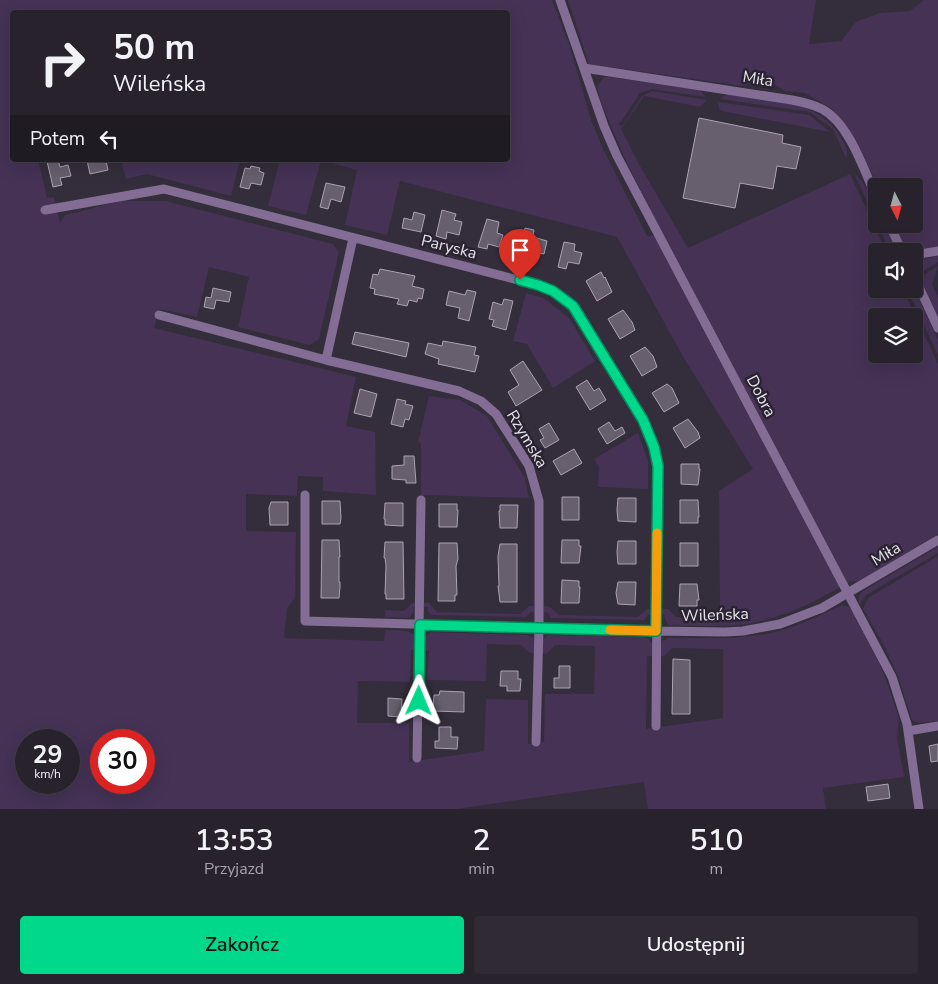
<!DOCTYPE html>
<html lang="pl">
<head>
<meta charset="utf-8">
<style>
  :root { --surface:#27222c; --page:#2f2a34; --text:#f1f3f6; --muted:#a4a4a9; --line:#433f48; --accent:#00d98c }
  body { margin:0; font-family:"Nunito Sans",sans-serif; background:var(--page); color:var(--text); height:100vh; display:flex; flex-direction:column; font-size:19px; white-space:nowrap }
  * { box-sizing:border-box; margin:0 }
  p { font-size:16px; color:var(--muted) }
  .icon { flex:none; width:28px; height:28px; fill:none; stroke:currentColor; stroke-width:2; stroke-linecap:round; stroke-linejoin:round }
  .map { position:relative; height:809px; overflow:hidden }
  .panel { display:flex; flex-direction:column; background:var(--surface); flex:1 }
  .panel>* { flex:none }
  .banner { position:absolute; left:10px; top:10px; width:500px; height:152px; border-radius:5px; box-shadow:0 5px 20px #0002,0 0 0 1px var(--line); background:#27222c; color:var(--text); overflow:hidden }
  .needle { width:32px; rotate:174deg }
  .controls { position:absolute; left:868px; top:178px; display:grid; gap:10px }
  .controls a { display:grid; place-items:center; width:55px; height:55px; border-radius:5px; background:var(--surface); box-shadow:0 5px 20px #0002,0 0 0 1px var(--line); font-size:25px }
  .speed { position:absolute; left:15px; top:729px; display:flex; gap:10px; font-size:25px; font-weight:700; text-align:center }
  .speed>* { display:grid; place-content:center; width:65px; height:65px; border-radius:50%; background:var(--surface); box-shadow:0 5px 20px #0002,0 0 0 1px var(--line); line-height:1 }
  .speed small { font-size:12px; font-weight:400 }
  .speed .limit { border:8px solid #d22; background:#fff; color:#111 }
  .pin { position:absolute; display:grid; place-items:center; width:42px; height:42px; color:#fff; margin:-51px -21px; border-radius:50% 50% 50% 0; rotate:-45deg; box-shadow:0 0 5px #0007 }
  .pin .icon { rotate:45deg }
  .me { position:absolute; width:55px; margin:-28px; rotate:1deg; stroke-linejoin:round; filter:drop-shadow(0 0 4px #0008) }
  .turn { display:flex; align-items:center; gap:18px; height:105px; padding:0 20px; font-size:22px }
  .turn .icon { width:65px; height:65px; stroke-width:2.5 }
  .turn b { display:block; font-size:35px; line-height:42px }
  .then { display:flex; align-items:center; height:48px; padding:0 20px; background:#0003; gap:10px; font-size:19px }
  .eta { display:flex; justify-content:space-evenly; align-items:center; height:85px; text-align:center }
  .eta b { font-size:30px; font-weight:600; line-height:35px }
  .primary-button { display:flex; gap:10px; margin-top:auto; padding:10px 20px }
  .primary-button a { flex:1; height:58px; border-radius:5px; background:var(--accent); color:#111; font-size:20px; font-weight:600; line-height:58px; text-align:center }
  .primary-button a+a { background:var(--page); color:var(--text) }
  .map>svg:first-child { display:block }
  .green { fill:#453255; fill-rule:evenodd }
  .building { fill:#675e6e; stroke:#aba2b4 }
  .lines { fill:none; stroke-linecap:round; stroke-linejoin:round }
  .minor { stroke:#836d95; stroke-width:9 }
  .route-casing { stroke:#008d5b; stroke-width:12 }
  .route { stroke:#00d98c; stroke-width:9 }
  .slow { stroke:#f59e0b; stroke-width:9 }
  .labels { text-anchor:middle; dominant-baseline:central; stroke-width:5; stroke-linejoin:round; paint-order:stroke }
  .street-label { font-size:16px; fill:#e6e1eb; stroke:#2a2331 }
</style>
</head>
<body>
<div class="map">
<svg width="938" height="809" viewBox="0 0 938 809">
  <rect width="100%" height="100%" fill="#342d3b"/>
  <path class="green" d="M 0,0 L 552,0 L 570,47 L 591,120 L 603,149 L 647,236 L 663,235 L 625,159 L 600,100 L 597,86 L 604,77 L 608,77 L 700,90 L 706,97 L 652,89 L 640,93 L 621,122 L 618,123 L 620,126 L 623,125 L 642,96 L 652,91 L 707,100 L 700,107 L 644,96 L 621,129 L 636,159 L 688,248 L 850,174 L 886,251 L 876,251 L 876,289 L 903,289 L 938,364 L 938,534 L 859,581 L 851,581 C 820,599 787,617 751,623 C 724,628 696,625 669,625 L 666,622 L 664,614 L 661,614 L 661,609 L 668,609 L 676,617 L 720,618 L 719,491 L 753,469 L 685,360 L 617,237 L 400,181 L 387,235 L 345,225 L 357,170 L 321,160 L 306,215 L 268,206 L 280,160 L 508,160 L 508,12 L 12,12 L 12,160 L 38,160 L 47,198 L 54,197 L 60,223 L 65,215 L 121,201 L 166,201 L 333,244 L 339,252 L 319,339 L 310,345 L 238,327 L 249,277 L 209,267 L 197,317 L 159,309 L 154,328 L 356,377 L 346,426 L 375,432 L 376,495 L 323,491 L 323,477 L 298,476 L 297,496 L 246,494 L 246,531 L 296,532 L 295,598 L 287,608 L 284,638 L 384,641 L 385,630 C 393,631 413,628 416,638 C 417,641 416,646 416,650 L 411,650 L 410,682 L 358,681 L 357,723 L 409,723 L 409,762 L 484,751 L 486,699 L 528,700 L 528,744 L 544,742 L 545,694 L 594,694 L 595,646 L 555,645 L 546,654 L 542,653 C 542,646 541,640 548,635 L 644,637 L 649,639 L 653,645 L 652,656 L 647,656 L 646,729 L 723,718 L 723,649 L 672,648 L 664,656 L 660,656 L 662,641 L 669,638 C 708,638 751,641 789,628 C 807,622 825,613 842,605 L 849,607 L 857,617 L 884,674 L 899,718 L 897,738 L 904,777 L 823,788 L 826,809 L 648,809 L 644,782 L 456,809 L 0,809 ZM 876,316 L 914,316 L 914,354 L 876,354 ZM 26,740 L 69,740 L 69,782 L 26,782 ZM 101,740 L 144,740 L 144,782 L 101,782 Z
    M 568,0 L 816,0 L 809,44 L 841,41 L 856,22 L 880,13 L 910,11 L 924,0 L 938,0 L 938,246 L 915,250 L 905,247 L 895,224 L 914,224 L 914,186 L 878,186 L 851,133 L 832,109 L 805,93 L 785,91 L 772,83 L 760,81 L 743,86 L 589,64 Z
    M 727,94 C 767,100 822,99 842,140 C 846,146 849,151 846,158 L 833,129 L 810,112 L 720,99 Z
    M 718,102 L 809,115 L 830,132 L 722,111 L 719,109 Z
    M 121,160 L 240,160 L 231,196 L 147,174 L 126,179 Z
    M 854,173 C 868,186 876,202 876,221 Z
    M 877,224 L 884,224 L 897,251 L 890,251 Z
    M 938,256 L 938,262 L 918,274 L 918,265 L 921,260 Z
    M 938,266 L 932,284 L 938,297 L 938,317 L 921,280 L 924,278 L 925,274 Z
    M 914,288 L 938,340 L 938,355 L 907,289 Z
    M 526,293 L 543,298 L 569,318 L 595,361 L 553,388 L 527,344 L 513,341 Z
    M 429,396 L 460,400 L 487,416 L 525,478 L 529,498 L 421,495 L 421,443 L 418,442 Z
    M 638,433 L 648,460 L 648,489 L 598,487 L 599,467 L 594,459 Z
    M 938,547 L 938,553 L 866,595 L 860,604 L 859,602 L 859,596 L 863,591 Z
    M 938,556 L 938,721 L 919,723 L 912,720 L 898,676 L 884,645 L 863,609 L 868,598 Z
    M 412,603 L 417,603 L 417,607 L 414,607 L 413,613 L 409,618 L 385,617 L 385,610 L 404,611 Z
    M 424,603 L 429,603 L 437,612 L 520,614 L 529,606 L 535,606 L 534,612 L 531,612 L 526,617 L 432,615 L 428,611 L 428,607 L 424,607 Z
    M 544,606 L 550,607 L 559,615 L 638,617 L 647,609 L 652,609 L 652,614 L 648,615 L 644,620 L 551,618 L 547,612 L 543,612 Z
    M 431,632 L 527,635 L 534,638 L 535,653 L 530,653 L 521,645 L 487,644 L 486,681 L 427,680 L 429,651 L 424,650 C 423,643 423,636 431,632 Z"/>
  <path class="building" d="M 699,118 L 783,135 L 782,143 L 801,147 L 796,169 L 777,166 L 773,189 L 740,183 L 735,208 L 683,198 Z
    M 58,160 L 60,167 L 68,165 L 71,176 L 60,178 L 62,185 L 53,187 L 47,161 Z
    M 87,160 L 106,161 L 108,170 L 90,174 Z
    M 251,166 L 260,168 L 259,171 L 264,173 L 261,185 L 251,183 L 249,189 L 240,187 L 245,168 L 250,169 Z
    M 326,183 L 345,187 L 341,202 L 331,199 L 328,209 L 320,207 Z
    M 442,210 L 456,214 L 454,220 L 462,222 L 459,235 L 447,232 L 446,239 L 436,236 Z
    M 414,212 L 425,215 L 421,232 L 402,228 L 404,218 L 412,220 Z
    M 487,219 L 499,222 L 497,233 L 503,235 L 499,247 L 488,244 L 487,249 L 478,247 Z
    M 525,228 L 534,230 L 533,237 L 547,241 L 544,254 L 529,251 L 527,260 L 517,257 Z
    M 564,242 L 575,244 L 574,251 L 582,253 L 579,264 L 568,262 L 566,269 L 558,267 Z
    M 380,269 L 415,276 L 412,286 L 424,289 L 422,299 L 418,298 L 417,302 L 409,300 L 407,306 L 397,304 L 399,299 L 374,294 L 375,289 L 370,288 L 373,274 L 378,275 Z
    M 601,272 L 604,278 L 605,277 L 612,292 L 597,301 L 586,281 Z
    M 213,288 L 231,292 L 229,302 L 216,300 L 214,309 L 204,307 L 206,297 L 211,298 Z
    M 467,290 L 476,292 L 469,321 L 458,318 L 460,308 L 446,305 L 449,291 L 465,295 Z
    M 504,299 L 513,301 L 506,330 L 492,326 L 494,320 L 489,319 L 493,302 L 502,305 Z
    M 623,310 L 632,322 L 635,330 L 620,339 L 608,319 Z
    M 355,332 L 409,343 L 406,357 L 352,344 Z
    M 443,341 L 476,347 L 474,355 L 479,356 L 475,372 L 438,364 L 439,359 L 425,354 L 428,343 L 442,346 Z
    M 645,347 L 653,356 L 657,367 L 642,376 L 630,356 Z
    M 523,361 L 542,390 L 516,406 L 508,392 L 519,385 L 510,370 Z
    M 587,380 L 594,391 L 599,388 L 606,400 L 590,410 L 576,387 Z
    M 667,384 L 672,388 L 679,403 L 664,412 L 652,393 Z
    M 360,389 L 377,394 L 371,417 L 354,413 Z
    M 397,399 L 406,401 L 405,404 L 413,406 L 409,420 L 405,419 L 403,427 L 391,424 Z
    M 688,419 L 698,432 L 700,438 L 685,448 L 673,428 Z
    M 609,422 L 615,431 L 622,427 L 625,433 L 607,444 L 598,429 Z
    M 549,423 L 559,440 L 545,448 L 540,440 L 544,438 L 539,429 Z
    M 574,449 L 582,463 L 561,475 L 553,461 Z
    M 404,456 L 414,456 L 416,483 L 406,483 L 406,480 L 392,479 L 392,466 L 404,465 Z
    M 681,464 L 699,464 L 699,469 L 700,469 L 698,485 L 681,484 Z
    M 562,497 L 579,497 L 579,520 L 562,520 Z
    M 618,498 L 636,498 L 636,522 L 618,521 L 617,510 Z
    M 680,500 L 698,500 L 699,517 L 698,517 L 698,523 L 680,523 Z
    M 322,501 L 340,501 L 341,518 L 340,524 L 322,524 Z
    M 271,502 L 288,502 L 288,525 L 270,525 L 269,508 Z
    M 385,503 L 403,503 L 403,526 L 385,525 L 385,519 L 384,519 Z
    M 439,504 L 457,504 L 457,510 L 458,510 L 457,527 L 439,527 Z
    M 500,505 L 518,505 L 517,528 L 500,528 L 499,511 L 500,511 Z
    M 322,540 L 339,540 L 340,557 L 339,557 L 339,582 L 340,582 L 340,587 L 339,598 L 321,598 Z
    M 562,540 L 579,540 L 579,546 L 581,546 L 579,563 L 561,563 Z
    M 618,541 L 636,541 L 636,564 L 618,564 L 617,552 Z
    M 385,542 L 403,542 L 404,599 L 386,599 L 386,594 L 385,594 L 386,565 L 385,558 L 384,558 Z
    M 439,543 L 457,543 L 458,559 L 456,566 L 457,595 L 455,595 L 455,601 L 438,601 Z
    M 680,543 L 698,543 L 698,566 L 680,566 Z
    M 500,544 L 517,544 L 517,602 L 500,602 L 498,586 L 499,586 L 498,556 Z
    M 562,580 L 579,581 L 579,587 L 580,587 L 579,603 L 561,603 Z
    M 618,582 L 636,582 L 635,605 L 618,604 L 616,593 Z
    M 680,584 L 697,584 L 699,600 L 697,600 L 697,606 L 679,606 Z
    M 673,659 L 690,660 L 690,714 L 672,714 Z
    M 559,666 L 570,666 L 570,688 L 554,688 L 554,678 L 559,678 Z
    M 501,671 L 518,671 L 518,679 L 521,679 L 520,691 L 507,691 L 507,686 L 500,686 Z
    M 440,691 L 464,692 L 464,712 L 433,711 L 434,695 L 439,695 Z
    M 388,698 L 402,699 L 401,717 L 388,716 Z
    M 439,727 L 451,727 L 451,737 L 458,737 L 457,749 L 435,748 L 435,741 L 439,741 Z
    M 938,744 L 938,761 L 931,762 L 929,746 Z
    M 888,784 L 890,798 L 868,801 L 866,787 Z"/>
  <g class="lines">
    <path class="minor" d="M 560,0 L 604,126 L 617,156 L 892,677 L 907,724 L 919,809
      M 584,68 L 792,100 C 802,102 812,104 822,109 C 849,123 864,170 876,197
      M 45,210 L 164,189 L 538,285 C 555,291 567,299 579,313 L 643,420 C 653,438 658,456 658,476 L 656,726
      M 889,224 L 902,251
      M 914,255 L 938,251
      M 914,276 L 938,328
      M 159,315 L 326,360 L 459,391 L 481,401 L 496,414 L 529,466 L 539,501 L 539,628 L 536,742
      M 326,360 L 353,238
      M 305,495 L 305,621 L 656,631 L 725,632 L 743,631 L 780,624 L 822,608 L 938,540
      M 908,731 L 938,726
      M 417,758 L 421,500"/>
  </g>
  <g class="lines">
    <g class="route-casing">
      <path id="route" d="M 419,701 L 420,625 L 656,631 L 658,466 L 654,447 L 643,420 L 573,306 L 553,291 L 538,285 L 520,280"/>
    </g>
    <use href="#route" class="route"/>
    <path class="slow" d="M 610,630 L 656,631 L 657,533"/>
  </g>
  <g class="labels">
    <g class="street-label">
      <text transform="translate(758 79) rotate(9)">Miła</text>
      <text transform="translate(449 247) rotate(14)">Paryska</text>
      <text transform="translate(761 396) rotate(62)">Dobra</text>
      <text transform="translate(527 439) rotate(59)">Rzymska</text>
      <text transform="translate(886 554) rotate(-31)">Miła</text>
      <text transform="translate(715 615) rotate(-2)">Wileńska</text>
    </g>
  </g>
</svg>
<div class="controls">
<a><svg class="needle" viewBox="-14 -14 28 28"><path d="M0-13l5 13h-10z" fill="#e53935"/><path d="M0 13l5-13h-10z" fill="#a4a4a9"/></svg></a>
<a><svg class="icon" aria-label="sound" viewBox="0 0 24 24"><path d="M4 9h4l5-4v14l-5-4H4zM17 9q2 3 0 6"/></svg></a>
<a><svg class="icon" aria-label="layers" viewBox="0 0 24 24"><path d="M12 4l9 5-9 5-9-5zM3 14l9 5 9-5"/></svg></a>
</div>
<div class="speed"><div>29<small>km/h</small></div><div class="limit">30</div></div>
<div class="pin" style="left:520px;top:280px;background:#d93025"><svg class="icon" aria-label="arrive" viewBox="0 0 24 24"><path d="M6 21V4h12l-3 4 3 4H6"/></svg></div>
<svg class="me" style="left:419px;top:701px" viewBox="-20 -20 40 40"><path d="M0-17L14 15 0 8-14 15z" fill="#00d98c" stroke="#fff" stroke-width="4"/></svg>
<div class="banner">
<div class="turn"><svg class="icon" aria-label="right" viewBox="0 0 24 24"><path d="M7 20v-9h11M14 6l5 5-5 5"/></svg><div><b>50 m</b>Wileńska</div></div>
<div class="then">Potem<svg class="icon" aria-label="left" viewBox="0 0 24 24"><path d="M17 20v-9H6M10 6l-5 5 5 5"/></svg></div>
</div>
</div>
<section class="panel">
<div class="eta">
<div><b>13:53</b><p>Przyjazd</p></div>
<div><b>2</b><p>min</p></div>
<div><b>510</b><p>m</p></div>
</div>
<div class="primary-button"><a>Zakończ</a><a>Udostępnij</a></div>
</section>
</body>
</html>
